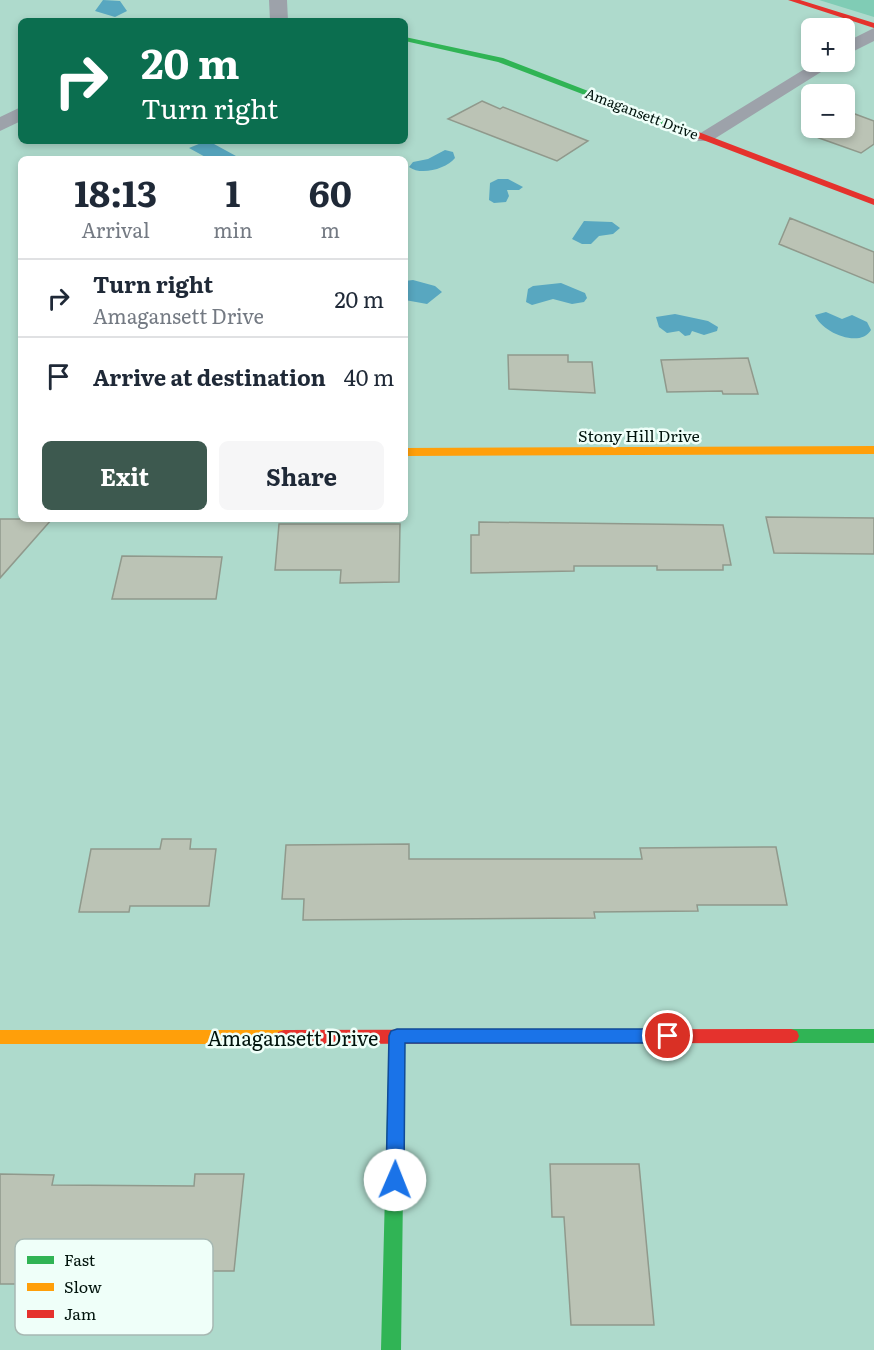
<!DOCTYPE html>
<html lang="en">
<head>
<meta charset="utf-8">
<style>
  :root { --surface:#fff; --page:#f6f6f7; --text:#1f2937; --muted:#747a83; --line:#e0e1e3; --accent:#3d594f }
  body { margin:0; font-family:Literata,serif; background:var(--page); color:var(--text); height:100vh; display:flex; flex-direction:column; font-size:22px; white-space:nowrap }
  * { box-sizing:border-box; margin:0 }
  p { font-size:20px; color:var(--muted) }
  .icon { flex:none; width:33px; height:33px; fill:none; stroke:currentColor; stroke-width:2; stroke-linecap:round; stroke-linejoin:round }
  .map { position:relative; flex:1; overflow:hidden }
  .sheet { position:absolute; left:18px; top:156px; width:390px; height:366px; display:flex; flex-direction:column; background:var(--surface); border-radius:9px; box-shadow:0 3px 9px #0003 }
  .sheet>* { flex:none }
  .banner { position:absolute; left:18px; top:18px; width:390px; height:126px; border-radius:9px; box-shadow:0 3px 9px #0003; background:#0b6e4f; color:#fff; overflow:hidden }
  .tools { position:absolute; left:801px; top:18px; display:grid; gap:12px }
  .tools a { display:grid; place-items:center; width:54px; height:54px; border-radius:9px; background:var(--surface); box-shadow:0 3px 9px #0003; font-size:30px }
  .pin { position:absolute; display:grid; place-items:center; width:51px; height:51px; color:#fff; margin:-26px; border:3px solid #fff; border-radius:50%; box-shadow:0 2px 6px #0007 }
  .me { position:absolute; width:66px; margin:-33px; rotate:1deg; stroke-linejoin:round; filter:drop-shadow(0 0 4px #0008) }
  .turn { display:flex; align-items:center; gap:21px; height:126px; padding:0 24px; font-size:27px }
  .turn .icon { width:78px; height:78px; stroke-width:2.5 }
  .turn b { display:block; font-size:42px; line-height:51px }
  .eta { display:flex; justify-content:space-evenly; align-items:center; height:102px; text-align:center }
  .eta b { font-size:36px; font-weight:700; line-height:42px }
  .cta { display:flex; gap:12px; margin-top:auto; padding:12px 24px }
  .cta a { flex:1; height:69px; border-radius:9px; background:var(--accent); color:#fff; font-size:24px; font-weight:700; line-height:69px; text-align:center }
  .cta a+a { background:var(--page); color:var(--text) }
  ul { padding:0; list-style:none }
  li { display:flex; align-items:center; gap:18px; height:78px; padding:0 24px; border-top:2px solid var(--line) }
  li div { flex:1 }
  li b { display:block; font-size:22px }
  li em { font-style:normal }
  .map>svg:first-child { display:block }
  .green { fill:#80ccb5 }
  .water { fill:#58a7c0 }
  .building { fill:#bbc3b5; stroke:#90998c; stroke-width:1.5 }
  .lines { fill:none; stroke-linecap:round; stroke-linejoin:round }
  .street { fill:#9da2aa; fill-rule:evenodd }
  .fast { fill:#30b455; fill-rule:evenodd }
  .slow { fill:#ff9f0a; fill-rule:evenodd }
  .jam { fill:#e5322d; fill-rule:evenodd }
  .route { fill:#1a73e8; stroke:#114b97; stroke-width:1.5 }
  .labels { text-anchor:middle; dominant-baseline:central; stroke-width:5; stroke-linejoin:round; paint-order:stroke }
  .far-street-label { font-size:14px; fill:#00130c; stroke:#effff9 }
  .street-label { font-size:16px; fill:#00130c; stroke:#effff9 }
  .near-street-label { font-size:20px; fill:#00130c; stroke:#effff9 }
  .key { fill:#effff9; stroke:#a7b8b2; stroke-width:1.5 }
  .key-label { font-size:16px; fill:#00130c }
</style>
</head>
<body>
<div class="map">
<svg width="874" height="1350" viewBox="0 0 874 1350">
  <rect width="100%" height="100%" fill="#aedacc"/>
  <path class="green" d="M 819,0 L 874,0 L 874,17 Z"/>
  <path class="water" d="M 103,0 L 120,1 L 127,11 L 115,17 L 95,11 Z
    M 206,141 L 216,143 L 214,144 L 236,156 L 209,159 L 189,148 Z
    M 445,150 L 453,152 L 455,158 C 446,169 421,176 409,167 L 413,162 L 428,159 Z
    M 498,179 L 508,179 L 523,187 L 519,190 L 507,190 L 509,196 L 506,202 L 494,203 L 489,200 L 490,183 Z
    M 584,221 L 612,222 L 620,228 L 613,234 L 599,236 L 591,244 L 582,244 L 572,239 Z
    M 413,280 L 435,286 L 442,292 L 427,304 L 405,300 L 405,281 Z
    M 561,283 L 585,293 L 587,298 L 584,302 L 572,304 L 553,299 L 532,305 L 526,302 L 528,289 L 533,286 Z
    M 826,312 L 842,319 L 852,315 L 867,322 L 871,330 C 860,349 821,332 815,315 Z
    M 675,314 L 708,321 L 718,327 L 717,331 L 704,335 L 692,331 L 690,335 L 685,336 L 679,331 L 667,333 L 659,327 L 656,317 Z"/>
  <path class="building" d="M 482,101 L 500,109 L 503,107 L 588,141 L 557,161 L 448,119 Z
    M 855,114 L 874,121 L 874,144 L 861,153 L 819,138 L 835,128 L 844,128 L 844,121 Z
    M 790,218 L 874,252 L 874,283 L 779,244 Z
    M 508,355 L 568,355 L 568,362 L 592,362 L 595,393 L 509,389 Z
    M 748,358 L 758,394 L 723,394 L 722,391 L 667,392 L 661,360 Z
    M 766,517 L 874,518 L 874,554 L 774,553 Z
    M 0,519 L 52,519 L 0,578 Z
    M 479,522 L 723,525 L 731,565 L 723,565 L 723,570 L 657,570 L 657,566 L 574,566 L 574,571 L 471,573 L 471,535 L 479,535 Z
    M 279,524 L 400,524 L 399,582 L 340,583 L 341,570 L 275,570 Z
    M 122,556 L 222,557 L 216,599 L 112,599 Z
    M 162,839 L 191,839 L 190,849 L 216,849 L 209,906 L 130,906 L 129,912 L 79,912 L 91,849 L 160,849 Z
    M 409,844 L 409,859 L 642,859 L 640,848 L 776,847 L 787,905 L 697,905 L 698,911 L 594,912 L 595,918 L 303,920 L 304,899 L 282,899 L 286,845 Z
    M 550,1164 L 639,1164 L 654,1325 L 571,1325 L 564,1217 L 552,1217 Z
    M 0,1174 L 54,1175 L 52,1185 L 194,1186 L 195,1174 L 244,1174 L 234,1271 L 190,1271 L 186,1307 L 132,1307 L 136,1276 L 36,1274 L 34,1284 L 0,1284 Z"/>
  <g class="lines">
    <path class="street" d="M 269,0 L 287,0 L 288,21 L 270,21 Z
      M 874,28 L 874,41 L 844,56 L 844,43 Z
      M 816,62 L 837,62 L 711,141 L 697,141 L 694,137 Z
      M 21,107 L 21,121 L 0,131 L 0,117 Z"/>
    <path class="fast" d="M 405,37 L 503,58 L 676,125 L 669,127 L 498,62 L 405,41 Z
      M 397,1029 L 403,1031 L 405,1036 L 401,1350 L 381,1350 L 389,1036 L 391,1031 Z
      M 791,1029 L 874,1029 L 874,1043 L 791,1043 L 785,1041 L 783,1036 L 785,1031 Z"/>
    <path class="slow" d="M 874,446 L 874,454 L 405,456 L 405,448 Z
      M 0,1030 L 284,1030 L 290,1032 L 292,1037 L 290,1042 L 284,1044 L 0,1044 Z"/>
    <path class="jam" d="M 788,0 L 800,0 L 874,23 L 874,28 Z
      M 669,123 L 675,123 L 874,199 L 874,205 L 669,127 Z
      M 791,1029 L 797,1031 L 799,1036 L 797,1041 L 791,1043 L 284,1044 L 278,1042 L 276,1037 L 278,1032 L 284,1030 Z"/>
  </g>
  <path class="route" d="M 397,1029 L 668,1029 L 673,1031 L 676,1036 L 673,1041 L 668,1043 L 405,1043 L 404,1180 L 401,1186 L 395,1188 L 388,1186 L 386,1180 L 389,1036 L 391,1031 Z"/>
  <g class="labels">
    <g class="far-street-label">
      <text transform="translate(642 113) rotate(21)">Amagansett Drive</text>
    </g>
    <g class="street-label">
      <text x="639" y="435">Stony Hill Drive</text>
    </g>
    <g class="near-street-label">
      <text x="293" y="1037">Amagansett Drive</text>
    </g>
  </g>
  <rect x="15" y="1239" width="198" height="96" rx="9" class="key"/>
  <rect x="27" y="1256" width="27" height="8" fill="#30b455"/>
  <rect x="27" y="1283" width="27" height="8" fill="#ff9f0a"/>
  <rect x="27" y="1310" width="27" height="8" fill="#e5322d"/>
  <g class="key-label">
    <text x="64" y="1266">Fast</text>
    <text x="64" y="1293">Slow</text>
    <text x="64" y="1320">Jam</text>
  </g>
</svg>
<div class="tools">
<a>+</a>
<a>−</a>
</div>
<div class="pin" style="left:668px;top:1036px;background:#d93025"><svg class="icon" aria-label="arrive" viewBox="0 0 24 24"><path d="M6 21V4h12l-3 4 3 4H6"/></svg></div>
<svg class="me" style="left:395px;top:1180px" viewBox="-20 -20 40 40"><circle r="19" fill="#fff"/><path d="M0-13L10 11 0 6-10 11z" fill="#1a73e8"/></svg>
<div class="banner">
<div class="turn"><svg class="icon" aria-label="right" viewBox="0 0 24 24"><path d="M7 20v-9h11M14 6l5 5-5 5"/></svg><div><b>20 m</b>Turn right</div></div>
</div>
<section class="sheet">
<div class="eta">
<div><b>18:13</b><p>Arrival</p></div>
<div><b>1</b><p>min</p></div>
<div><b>60</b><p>m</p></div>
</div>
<ul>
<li><svg class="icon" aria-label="right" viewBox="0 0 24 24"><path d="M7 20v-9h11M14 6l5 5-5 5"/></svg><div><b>Turn right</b><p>Amagansett Drive</p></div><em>20 m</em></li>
<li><svg class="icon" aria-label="arrive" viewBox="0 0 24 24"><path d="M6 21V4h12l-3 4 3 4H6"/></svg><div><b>Arrive at destination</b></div><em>40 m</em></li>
</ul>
<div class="cta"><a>Exit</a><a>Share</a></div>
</section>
</div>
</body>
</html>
